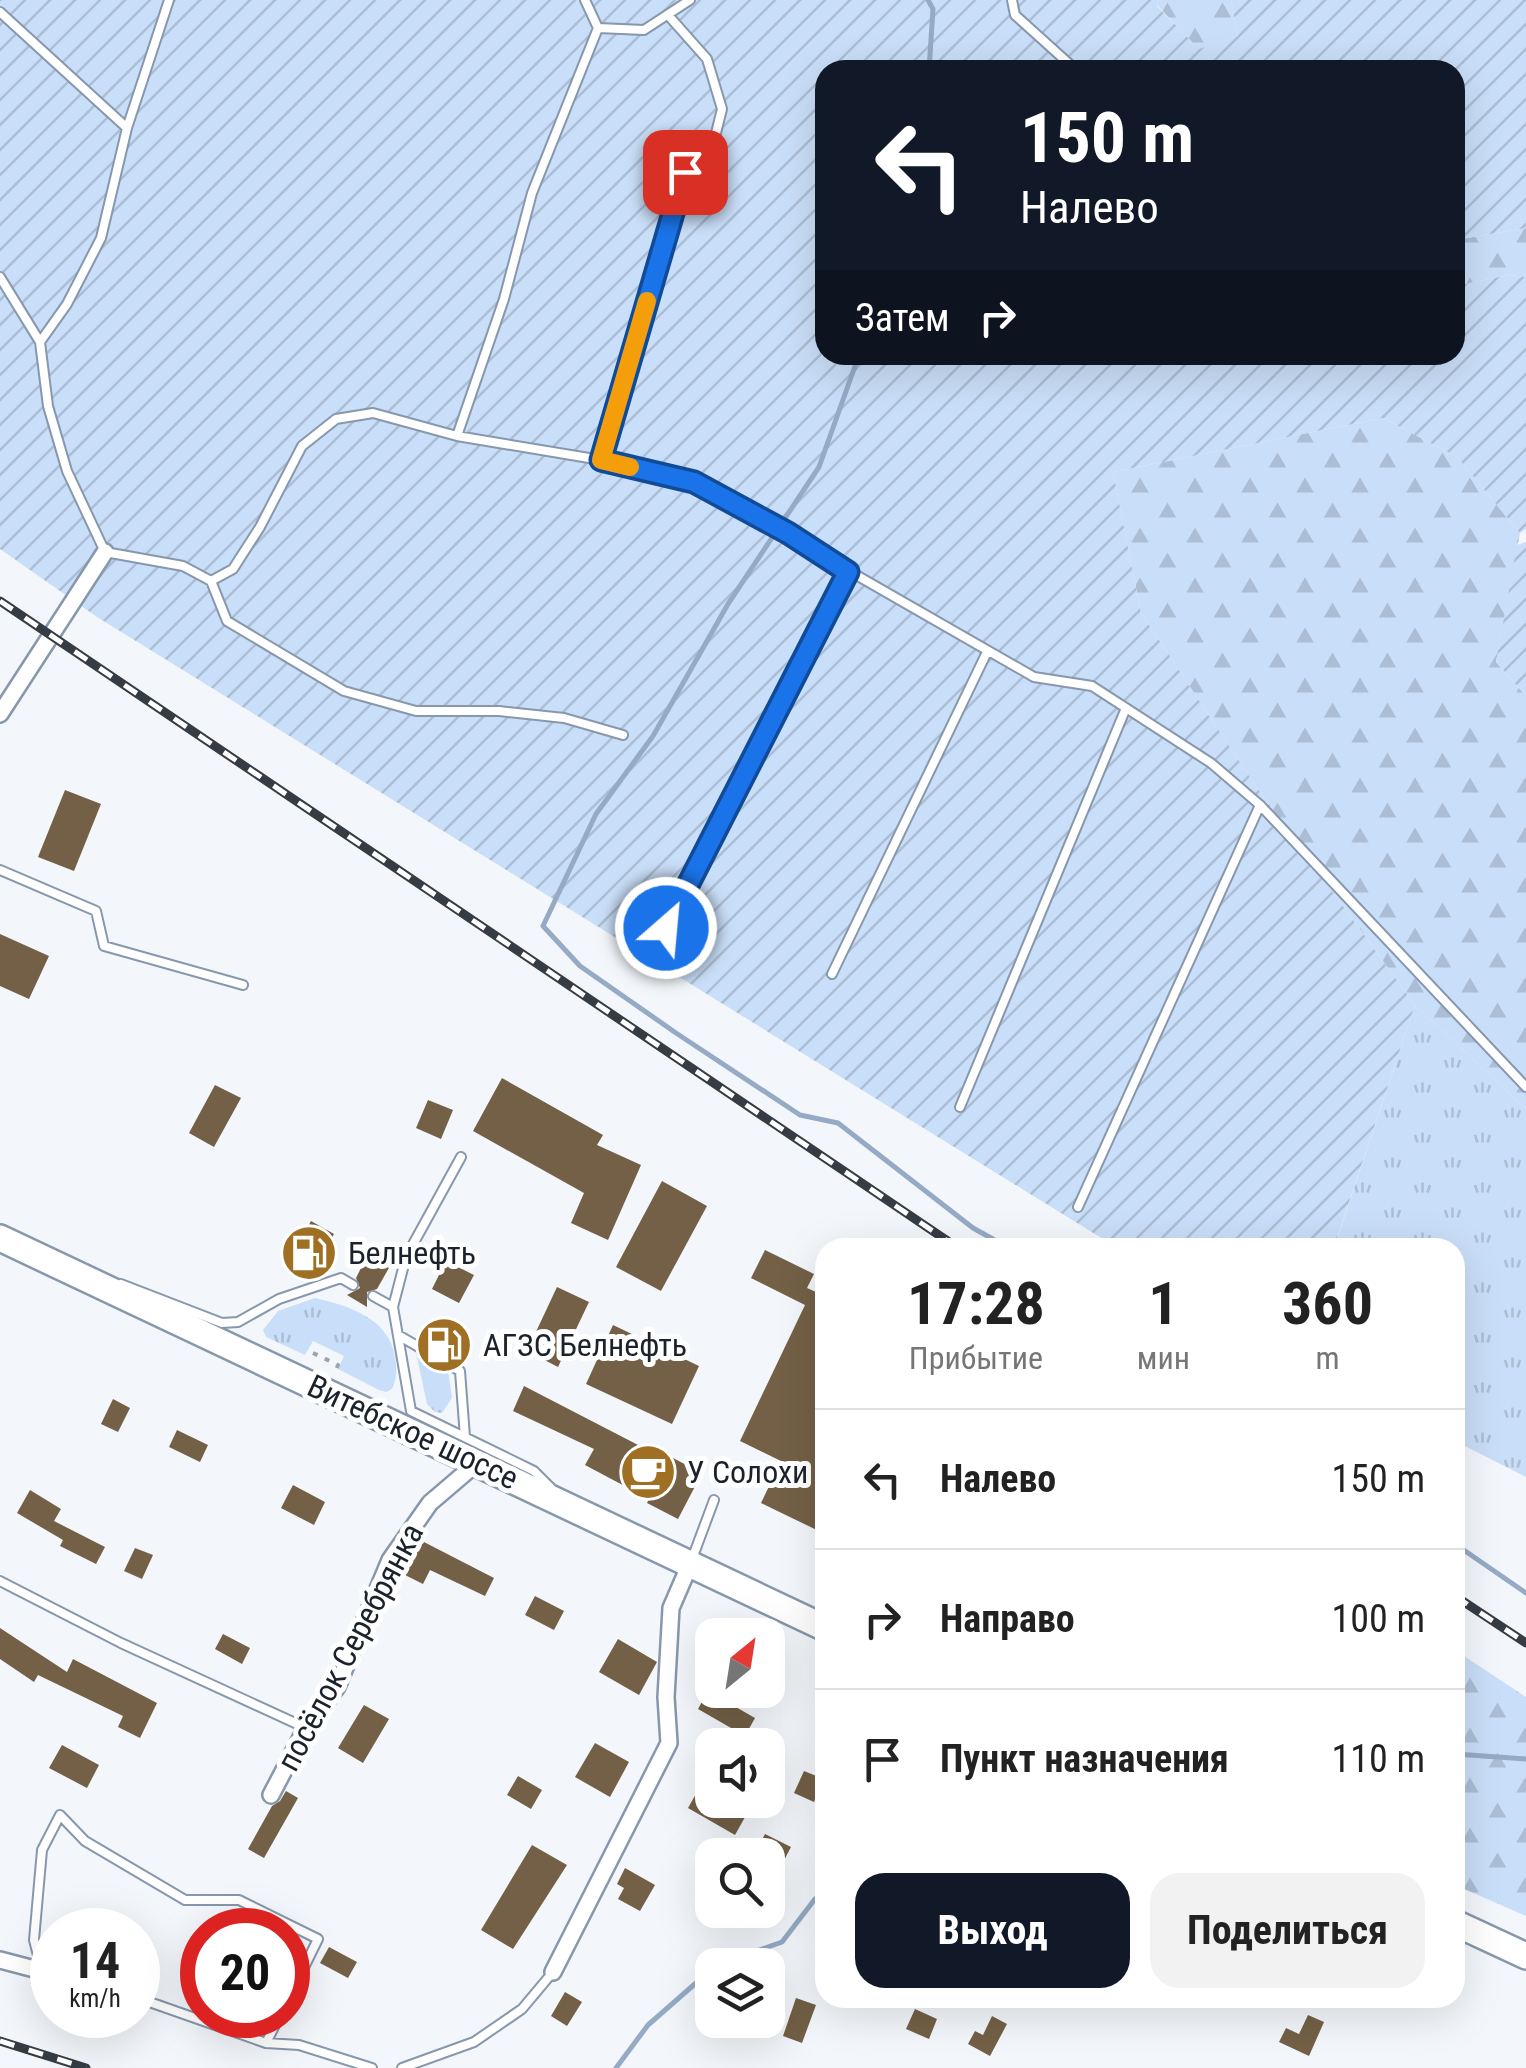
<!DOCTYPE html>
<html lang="ru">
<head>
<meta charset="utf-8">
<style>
  :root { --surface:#fff; --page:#f2f2f2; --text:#222; --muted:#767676; --line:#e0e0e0; --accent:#111827 }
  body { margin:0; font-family:"Roboto Condensed",sans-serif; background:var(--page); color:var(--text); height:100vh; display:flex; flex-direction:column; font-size:38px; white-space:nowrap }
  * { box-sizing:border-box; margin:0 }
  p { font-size:32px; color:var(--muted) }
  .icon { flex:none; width:55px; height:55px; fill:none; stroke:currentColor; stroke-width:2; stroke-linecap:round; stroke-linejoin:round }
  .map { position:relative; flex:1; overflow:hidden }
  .sheet { position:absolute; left:815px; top:1238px; width:650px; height:770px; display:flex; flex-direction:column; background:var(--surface); border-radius:30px; box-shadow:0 10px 40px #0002 }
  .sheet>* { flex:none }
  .top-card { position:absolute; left:815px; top:60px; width:650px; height:305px; border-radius:30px; box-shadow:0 10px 40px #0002; background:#111827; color:#fff; overflow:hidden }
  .needle { width:65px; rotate:30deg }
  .controls { position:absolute; left:695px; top:1618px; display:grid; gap:20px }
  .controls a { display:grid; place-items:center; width:90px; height:90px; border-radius:20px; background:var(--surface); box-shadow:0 10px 40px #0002; font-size:50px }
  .speed { position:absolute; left:30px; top:1908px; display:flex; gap:20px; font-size:50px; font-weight:700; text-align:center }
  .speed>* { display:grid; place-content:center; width:130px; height:130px; border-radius:50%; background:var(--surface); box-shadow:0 10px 40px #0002; line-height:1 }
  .speed small { font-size:25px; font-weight:400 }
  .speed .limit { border:15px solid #d22; background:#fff; color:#111 }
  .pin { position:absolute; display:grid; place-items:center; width:85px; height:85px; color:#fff; margin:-42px; border-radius:20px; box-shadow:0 5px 15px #0006 }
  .me { position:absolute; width:110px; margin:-55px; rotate:27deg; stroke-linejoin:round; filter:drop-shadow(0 0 8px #0008) }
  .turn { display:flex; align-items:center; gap:35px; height:210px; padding:0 40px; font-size:45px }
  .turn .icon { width:130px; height:130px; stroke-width:2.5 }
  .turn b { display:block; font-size:70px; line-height:85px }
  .then { display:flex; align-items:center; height:95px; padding:0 40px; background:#0003; gap:20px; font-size:38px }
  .eta { display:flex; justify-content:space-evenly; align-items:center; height:170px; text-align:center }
  .eta b { font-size:60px; font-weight:700; line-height:70px }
  .primary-button { display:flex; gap:20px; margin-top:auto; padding:20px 40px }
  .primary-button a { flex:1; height:115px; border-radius:30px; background:var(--accent); color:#fff; font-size:40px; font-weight:700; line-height:115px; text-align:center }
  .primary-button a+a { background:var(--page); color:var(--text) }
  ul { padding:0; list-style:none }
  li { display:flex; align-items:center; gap:30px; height:140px; padding:0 40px; border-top:2px solid var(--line) }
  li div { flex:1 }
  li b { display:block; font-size:38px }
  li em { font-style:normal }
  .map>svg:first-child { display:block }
  .grass { fill:url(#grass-tufts) }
  .forest { fill:url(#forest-firs) }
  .garden { fill:url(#garden-furrows) }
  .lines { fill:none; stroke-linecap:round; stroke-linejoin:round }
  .stream { stroke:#95aac5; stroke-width:5 }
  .building { fill:#736046 }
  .service-casing { stroke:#8797ac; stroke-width:12 }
  .minor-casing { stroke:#8797ac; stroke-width:20 }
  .primary-casing { stroke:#8797ac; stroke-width:30 }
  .path { stroke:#9ea3a9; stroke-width:4; stroke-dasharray:5 8; stroke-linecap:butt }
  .service { stroke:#fff; stroke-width:8 }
  .minor { stroke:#fff; stroke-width:15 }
  .primary { stroke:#fff; stroke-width:25 }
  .rail-casing { stroke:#363c44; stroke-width:9 }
  .rail { stroke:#fff; stroke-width:5; stroke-dasharray:15; stroke-linecap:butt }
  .route-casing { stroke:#114b97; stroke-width:25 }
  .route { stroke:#1a73e8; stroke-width:18 }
  .slow { stroke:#f59e0b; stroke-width:18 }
  .labels { text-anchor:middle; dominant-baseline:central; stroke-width:10; stroke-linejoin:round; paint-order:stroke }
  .poi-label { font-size:32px; fill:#1c222b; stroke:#fff; text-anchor:start }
  .street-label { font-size:32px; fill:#1c222b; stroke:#fff }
</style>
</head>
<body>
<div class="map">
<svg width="1526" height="2068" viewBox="0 0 1526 2068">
  <defs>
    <pattern id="grass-tufts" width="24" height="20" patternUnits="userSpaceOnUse" patternTransform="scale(2.5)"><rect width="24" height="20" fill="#c9def8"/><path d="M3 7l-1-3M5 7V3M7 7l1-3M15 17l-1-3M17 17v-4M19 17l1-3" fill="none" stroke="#acbed5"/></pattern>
    <pattern id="forest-firs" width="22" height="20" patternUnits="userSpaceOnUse" patternTransform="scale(2.5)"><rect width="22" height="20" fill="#c9def8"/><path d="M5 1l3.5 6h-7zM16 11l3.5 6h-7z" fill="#acbed5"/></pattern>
    <pattern id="garden-furrows" width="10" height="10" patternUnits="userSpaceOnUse" patternTransform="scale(2.5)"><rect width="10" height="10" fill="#c9def8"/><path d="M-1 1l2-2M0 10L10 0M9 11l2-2" fill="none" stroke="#acbed5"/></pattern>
  </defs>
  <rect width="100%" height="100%" fill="#f3f7fb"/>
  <path class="grass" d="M 1415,1005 L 1526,1109 L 1526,1477 L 1455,1441 L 1455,1248 L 1334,1248 Z
    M 315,1298 C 349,1306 389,1318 395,1357 C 397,1369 397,1378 392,1389 L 386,1392 L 379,1390 L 338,1369 L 344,1356 L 313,1341 L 305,1355 L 266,1337 L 263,1330 L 278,1311 Z
    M 415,1348 L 448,1370 L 452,1398 L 442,1413 L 435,1412 L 427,1404 Z"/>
  <path class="forest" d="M 1159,0 L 1231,0 L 1238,36 L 1199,50 L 1157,5 Z
    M 1526,228 L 1526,277 L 1509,275 L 1455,286 L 1455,240 Z
    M 1383,418 L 1457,457 L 1520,533 L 1496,662 L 1526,696 L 1526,1109 L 1415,1005 L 1257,788 L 1141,613 L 1113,472 Z
    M 1455,1650 L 1526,1697 L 1526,1916 L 1455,1885 Z"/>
  <path class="garden" d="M 0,0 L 1159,0 L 1157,6 L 1199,49 L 1238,36 L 1231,0 L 1526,0 L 1526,228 L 1455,240 L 1455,70 L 825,70 L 825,355 L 1455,355 L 1455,286 L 1509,275 L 1526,277 L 1526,529 L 1520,533 L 1457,457 L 1383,418 L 1113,472 L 1141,613 L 1257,788 L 1415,1005 L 1334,1247 L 1116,1247 L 97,617 L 0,549 Z
    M 1526,542 L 1526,696 L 1496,662 L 1517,545 Z"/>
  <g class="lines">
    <path class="stream" d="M 928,0 L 933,9 L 929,70
      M 859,355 L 819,467 L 728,604 L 653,736 L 596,814 L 543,926 L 580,966 L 676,1033 L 800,1115 L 838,1123 L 973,1228 L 1009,1248
      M 1455,1544 L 1526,1593
      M 1455,1754 L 1526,1759
      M 718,1965 L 782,1942 L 815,1899 L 825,1896
      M 616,2068 L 648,2025 L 712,1969"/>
  </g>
  <path class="building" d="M 65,790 L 101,804 L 74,871 L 38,857 Z
    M 0,934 L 49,956 L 29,999 L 0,986 Z
    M 502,1078 L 603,1135 L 597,1145 L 641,1165 L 608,1240 L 571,1223 L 584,1193 L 473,1131 Z
    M 215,1085 L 241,1098 L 214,1147 L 189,1133 Z
    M 428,1100 L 453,1110 L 441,1139 L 416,1128 Z
    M 662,1181 L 707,1206 L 661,1291 L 616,1267 Z
    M 311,1221 L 334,1234 L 313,1272 L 290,1260 Z
    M 372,1246 L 394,1259 L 377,1289 L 367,1292 L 367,1307 L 347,1295 L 360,1288 L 356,1278 Z
    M 765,1250 L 814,1274 L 807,1288 L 825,1296 L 825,1342 L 818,1356 L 825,1360 L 825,1534 L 761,1503 L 781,1461 L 740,1441 L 805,1305 L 751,1278 Z
    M 446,1261 L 474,1275 L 459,1303 L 432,1289 Z
    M 557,1287 L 589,1302 L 558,1367 L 527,1351 Z
    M 613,1325 L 699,1366 L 672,1424 L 586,1384 Z
    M 431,1327 L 470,1350 L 462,1364 L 423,1341 Z
    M 524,1386 L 669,1461 L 671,1457 L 702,1473 L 678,1519 L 647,1503 L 649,1499 L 585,1465 L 594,1449 L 513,1411 Z
    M 113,1399 L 130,1408 L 118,1432 L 101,1424 Z
    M 177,1430 L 208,1445 L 200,1462 L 169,1447 Z
    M 293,1485 L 325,1502 L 314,1525 L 281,1508 Z
    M 30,1490 L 61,1509 L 54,1521 L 105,1547 L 96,1564 L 60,1546 L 63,1540 L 17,1513 Z
    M 422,1541 L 494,1578 L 485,1596 L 430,1570 L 423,1584 L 405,1575 Z
    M 135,1548 L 153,1555 L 142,1579 L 124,1571 Z
    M 535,1596 L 564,1611 L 554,1630 L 525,1615 Z
    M 0,1628 L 67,1672 L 73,1659 L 157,1703 L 140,1738 L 118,1727 L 123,1716 L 38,1675 L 34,1682 L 0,1659 Z
    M 223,1634 L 250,1648 L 242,1664 L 215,1649 Z
    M 618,1639 L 657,1662 L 639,1695 L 599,1672 Z
    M 708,1691 L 755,1718 L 745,1736 L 698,1709 Z
    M 364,1705 L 389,1719 L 363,1763 L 338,1748 Z
    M 595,1743 L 629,1762 L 610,1797 L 575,1777 Z
    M 62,1745 L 99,1765 L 87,1788 L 49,1768 Z
    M 804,1771 L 824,1779 L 814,1802 L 794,1793 Z
    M 518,1776 L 542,1790 L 531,1809 L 507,1795 Z
    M 702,1783 L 712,1789 L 712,1800 L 732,1800 L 749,1810 L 735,1835 L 688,1808 Z
    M 286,1791 L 298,1798 L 264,1858 L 248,1849 L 272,1806 L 280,1801 Z
    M 765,1834 L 791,1847 L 780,1868 L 768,1862 L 768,1855 L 754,1855 Z
    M 532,1845 L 567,1865 L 513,1949 L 481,1930 Z
    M 625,1868 L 655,1885 L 640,1911 L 618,1899 L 624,1888 L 617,1884 Z
    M 329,1947 L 357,1962 L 348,1978 L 320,1963 Z
    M 565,1992 L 582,2002 L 567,2026 L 551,2016 Z
    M 796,1998 L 816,2005 L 802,2043 L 783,2036 Z
    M 915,2009 L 937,2019 L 929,2039 L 906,2029 Z
    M 1308,2015 L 1324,2022 L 1309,2056 L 1279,2042 L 1286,2028 L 1299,2034 Z
    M 992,2016 L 1007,2024 L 990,2056 L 968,2044 L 975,2031 L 983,2035 Z"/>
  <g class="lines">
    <g class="service-casing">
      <path id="service" d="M 1012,0 L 1015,15 L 1076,70
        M 0,12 L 127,128
        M 598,28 L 644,30 L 690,0
        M 0,277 L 40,342 L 48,406 L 67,471 L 105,552 L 183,566 L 211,581 L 233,569 L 260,527 L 302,446 L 336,419 L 373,413 L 457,436 L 601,460 L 694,482 L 1034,677 L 1092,686 L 1211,763 L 1260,805 L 1526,1087
        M 40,342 L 67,304 L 101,238 L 127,128 L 169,0
        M 457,436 L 504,299 L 532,193 L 598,28 L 585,0
        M 601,460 L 685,173 L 715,137 L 722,109 L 707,59 L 668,15
        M 211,581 L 227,621 L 344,691 L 416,711 L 499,711 L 564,718 L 623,735
        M 0,870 L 96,911 L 104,946 L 243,985
        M 666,928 L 847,572
        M 832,974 L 987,652
        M 960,1107 L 1126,708
        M 1078,1207 L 1260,805
        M 121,1284 L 222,1323 L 238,1322 L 279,1299 L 341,1278 L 353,1285
        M 373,1296 L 393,1307 L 411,1411 L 534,1471 L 551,1488
        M 393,1307 L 406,1257 L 461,1157
        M 398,1335 L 460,1371 L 465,1437
        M 692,1559 L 714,1500
        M 0,1581 L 121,1643 L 306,1728
        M 52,1972 L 42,1971 L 34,1940 L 42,1850 L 60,1815 L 85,1841 L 185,1900 L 239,1900 L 318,1939 L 288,2000
        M 138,1998 L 266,2043 L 299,2045 L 372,2068
        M 266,2043 L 280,2015
        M 402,2068 L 474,2042 L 522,2009 L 553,1972"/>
    </g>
    <g class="minor-casing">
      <path id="minor" d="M 0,714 L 105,552
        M 271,1795 L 306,1728 L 337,1687 L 390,1560 L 430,1503 L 478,1462
        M 0,1960 L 42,1971
        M 553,1972 L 669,1743 L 666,1697 L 671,1608 L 690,1564"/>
    </g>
    <g class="primary-casing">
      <path id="primary" d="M 0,1238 L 825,1628
        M 1455,1923 L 1526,1956"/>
    </g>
    <path class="path" d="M 313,1353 L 338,1365 L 335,1372"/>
    <use href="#service" class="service"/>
    <use href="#minor" class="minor"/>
    <use href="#primary" class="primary"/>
    <g class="rail-casing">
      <path id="rail" d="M 0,601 L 958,1248
        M 1455,1596 L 1526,1643
        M 0,2041 L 86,2068"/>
    </g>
    <use href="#rail" class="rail"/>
  </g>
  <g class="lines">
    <g class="route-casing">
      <path id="route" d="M 666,928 L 848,572 L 788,533 L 694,482 L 601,460 L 685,172"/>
    </g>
    <use href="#route" class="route"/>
    <path class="slow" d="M 630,467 L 601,460 L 647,301"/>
  </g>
  <defs>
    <g id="fuel-disc" transform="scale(2.875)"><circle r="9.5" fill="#9f6f23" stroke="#fff"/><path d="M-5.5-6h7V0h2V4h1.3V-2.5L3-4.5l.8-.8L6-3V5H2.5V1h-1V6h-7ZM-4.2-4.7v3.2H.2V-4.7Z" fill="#fff"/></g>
    <g id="cafe-disc" transform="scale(2.875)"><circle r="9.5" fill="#9f6f23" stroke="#fff"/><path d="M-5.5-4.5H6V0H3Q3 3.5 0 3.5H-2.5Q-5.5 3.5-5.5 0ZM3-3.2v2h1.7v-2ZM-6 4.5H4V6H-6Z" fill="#fff"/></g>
  </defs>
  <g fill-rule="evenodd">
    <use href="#fuel-disc" x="309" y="1253"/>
    <use href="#fuel-disc" x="444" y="1345"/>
    <use href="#cafe-disc" x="648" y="1472"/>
  </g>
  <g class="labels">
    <g class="poi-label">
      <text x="348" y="1253">Белнефть</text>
      <text x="483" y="1345">АГЗС Белнефть</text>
      <text x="687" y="1472">У Солохи</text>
    </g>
    <g class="street-label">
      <text transform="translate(413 1432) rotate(25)">Витебское шоссе</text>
      <text transform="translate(350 1647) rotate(-62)">посёлок Серебрянка</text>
    </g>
  </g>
</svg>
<div class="controls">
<a><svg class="needle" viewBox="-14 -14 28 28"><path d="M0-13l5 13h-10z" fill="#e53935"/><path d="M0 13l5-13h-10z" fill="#767676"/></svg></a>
<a><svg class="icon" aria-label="sound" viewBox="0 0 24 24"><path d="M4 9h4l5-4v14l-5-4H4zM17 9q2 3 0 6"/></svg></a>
<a><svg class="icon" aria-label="search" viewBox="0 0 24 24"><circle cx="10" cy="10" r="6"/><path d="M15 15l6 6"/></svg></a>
<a><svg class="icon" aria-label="layers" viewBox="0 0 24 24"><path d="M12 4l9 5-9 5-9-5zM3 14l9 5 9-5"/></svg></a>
</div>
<div class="speed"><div>14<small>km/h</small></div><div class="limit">20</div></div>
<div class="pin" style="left:685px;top:172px;background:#d93025"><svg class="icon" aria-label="arrive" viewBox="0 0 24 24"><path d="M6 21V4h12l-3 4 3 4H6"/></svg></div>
<svg class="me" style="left:666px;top:928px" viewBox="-20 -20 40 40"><circle r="17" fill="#1a73e8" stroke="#fff" stroke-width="3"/><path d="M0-11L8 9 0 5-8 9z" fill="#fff"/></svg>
<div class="top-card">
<div class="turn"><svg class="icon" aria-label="left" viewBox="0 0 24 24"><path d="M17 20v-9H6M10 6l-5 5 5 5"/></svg><div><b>150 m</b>Налево</div></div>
<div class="then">Затем<svg class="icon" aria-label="right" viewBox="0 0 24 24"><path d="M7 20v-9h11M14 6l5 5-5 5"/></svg></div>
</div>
<section class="sheet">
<div class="eta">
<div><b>17:28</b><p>Прибытие</p></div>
<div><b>1</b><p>мин</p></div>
<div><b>360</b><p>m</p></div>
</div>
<ul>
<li><svg class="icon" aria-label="left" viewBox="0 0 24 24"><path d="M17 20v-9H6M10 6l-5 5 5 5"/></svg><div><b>Налево</b></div><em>150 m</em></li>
<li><svg class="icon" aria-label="right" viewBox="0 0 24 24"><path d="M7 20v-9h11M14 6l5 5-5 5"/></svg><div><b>Направо</b></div><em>100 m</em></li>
<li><svg class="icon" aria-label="arrive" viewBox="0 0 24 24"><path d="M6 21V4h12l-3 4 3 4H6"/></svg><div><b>Пункт назначения</b></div><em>110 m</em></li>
</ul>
<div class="primary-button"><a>Выход</a><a>Поделиться</a></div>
</section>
</div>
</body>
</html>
